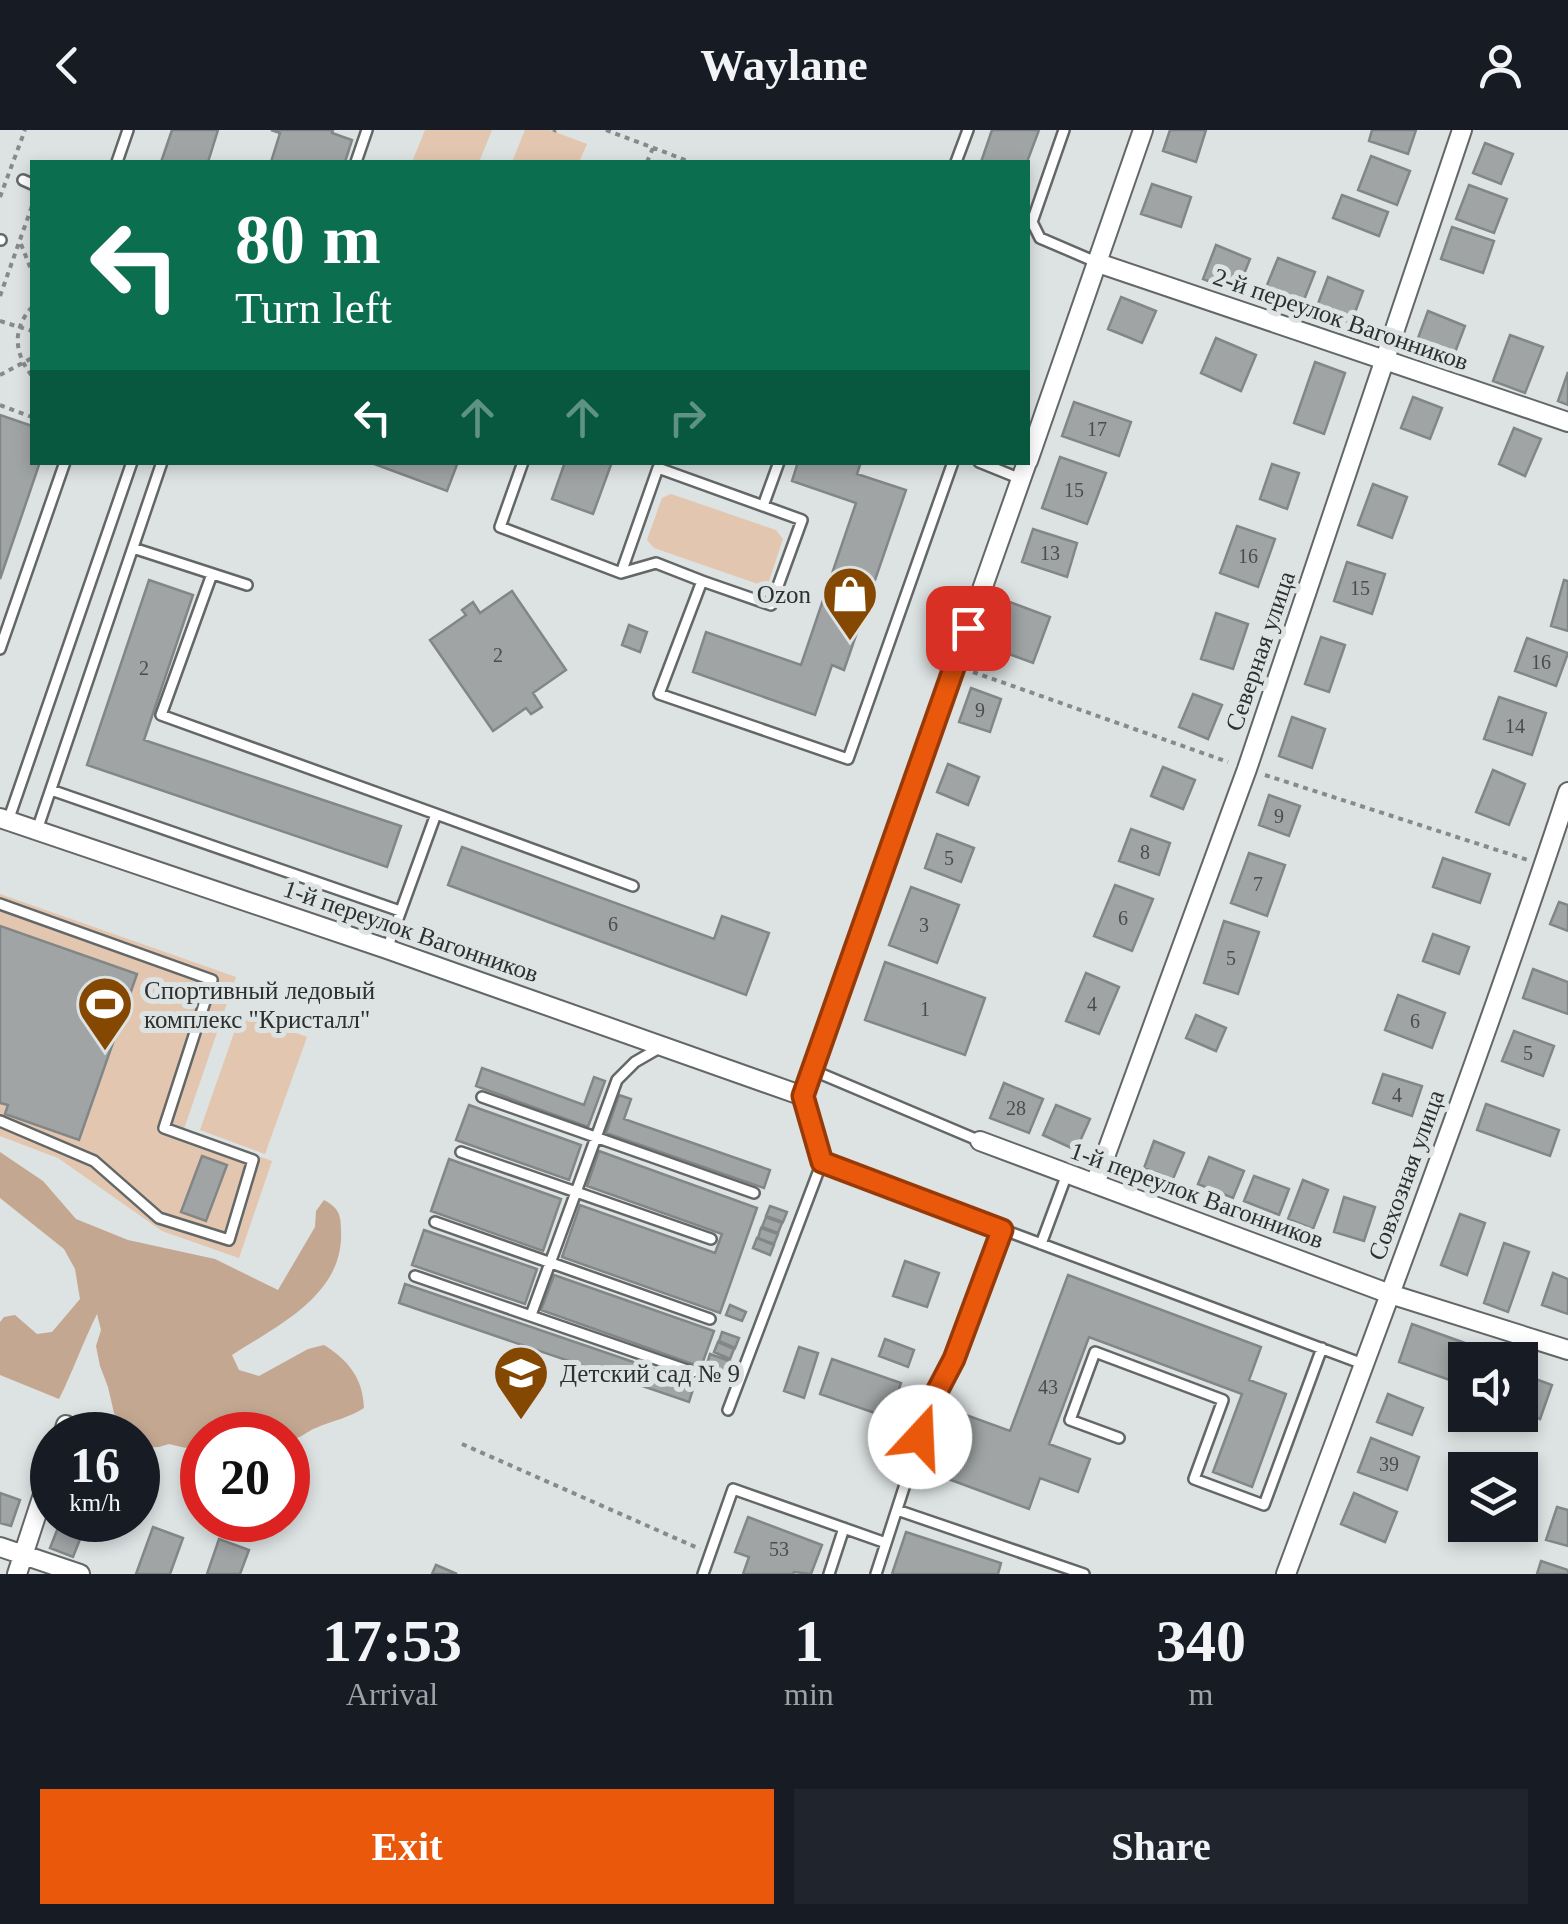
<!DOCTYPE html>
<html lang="en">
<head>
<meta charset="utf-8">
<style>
  :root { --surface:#171b24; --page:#20242c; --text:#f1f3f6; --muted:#9ea1a6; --accent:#ea580c }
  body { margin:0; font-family:"Times New Roman",serif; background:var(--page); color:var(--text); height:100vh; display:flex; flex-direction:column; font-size:38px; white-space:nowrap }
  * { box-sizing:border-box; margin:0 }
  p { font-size:32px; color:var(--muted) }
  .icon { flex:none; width:55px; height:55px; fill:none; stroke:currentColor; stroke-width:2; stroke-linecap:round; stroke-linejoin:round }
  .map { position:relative; height:1444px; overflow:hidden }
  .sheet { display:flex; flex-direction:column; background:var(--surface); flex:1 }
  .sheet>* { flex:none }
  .guide { position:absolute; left:30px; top:30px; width:1000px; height:305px; border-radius:0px; box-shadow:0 5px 15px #0003; background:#0b6e4f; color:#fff; overflow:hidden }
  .tools { position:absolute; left:1448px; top:1212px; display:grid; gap:20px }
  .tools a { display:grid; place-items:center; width:90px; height:90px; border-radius:0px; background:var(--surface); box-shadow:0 5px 15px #0003; font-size:50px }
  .speed { position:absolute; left:30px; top:1282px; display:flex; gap:20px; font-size:50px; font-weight:700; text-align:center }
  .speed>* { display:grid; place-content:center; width:130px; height:130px; border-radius:50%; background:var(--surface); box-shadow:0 5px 15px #0003; line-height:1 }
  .speed small { font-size:25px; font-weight:400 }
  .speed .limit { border:15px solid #d22; background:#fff; color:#111 }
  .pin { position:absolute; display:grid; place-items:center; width:85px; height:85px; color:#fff; margin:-42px; border-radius:20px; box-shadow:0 5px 15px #0006 }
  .me { position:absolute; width:110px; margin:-55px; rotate:20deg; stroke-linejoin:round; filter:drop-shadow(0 0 8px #0008) }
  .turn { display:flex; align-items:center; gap:35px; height:210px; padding:0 40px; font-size:45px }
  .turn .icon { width:130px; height:130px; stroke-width:2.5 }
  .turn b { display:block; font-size:70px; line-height:85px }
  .lanes { display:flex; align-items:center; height:95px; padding:0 40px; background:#0003; justify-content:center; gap:50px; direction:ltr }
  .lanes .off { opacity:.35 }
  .eta { display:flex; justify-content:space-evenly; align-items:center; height:170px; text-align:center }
  .eta b { font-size:60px; font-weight:600; line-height:70px }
  .primary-button { display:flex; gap:20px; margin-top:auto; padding:20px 40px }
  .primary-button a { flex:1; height:115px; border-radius:0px; background:var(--accent); color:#fff; font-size:40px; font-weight:600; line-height:115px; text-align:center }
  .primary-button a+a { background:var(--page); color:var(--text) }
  header { display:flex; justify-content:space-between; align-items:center; height:130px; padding:0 40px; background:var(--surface); font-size:45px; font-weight:600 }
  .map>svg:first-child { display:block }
  .green { fill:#e2c6af }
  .forest { fill:#c3a791 }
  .building { fill:#a0a4a4; stroke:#828686; stroke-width:2.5 }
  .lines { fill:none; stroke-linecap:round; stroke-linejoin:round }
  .lane-casing { stroke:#636767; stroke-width:14 }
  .street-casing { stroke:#636767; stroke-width:22 }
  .path { stroke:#868a8a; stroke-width:4; stroke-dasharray:5 5; stroke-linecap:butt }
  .lane { stroke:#fff; stroke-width:9 }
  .street { stroke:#fff; stroke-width:18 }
  .route-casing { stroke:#983908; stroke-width:25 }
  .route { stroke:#ea580c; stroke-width:18 }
  .labels { text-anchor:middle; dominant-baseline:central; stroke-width:10; stroke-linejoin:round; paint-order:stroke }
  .number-label { font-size:20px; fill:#4a4d4d }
  .street-label { font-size:25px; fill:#2e3030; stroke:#dde2e2 }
  .poi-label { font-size:25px; fill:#2e3030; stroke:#dde2e2; text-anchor:start }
</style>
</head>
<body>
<header><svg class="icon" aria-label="back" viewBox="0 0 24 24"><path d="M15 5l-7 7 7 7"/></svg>Waylane<svg class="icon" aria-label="person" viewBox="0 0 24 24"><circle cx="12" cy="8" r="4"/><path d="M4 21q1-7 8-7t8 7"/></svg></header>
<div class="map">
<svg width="1568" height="1444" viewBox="0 0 1568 1444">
  <rect width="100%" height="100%" fill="#dde2e2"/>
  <path class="green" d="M 425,0 L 492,0 L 479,32 L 412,32 Z
    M 525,0 L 550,0 L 587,14 L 579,32 L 512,32 Z
    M 671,364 L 776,400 L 783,409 L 769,451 L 758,454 L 654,418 L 647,410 L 662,368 Z
    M 0,764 L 236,847 L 184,999 L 272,1031 L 239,1128 L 162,1101 L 58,1028 L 0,1006 Z
    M 241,883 L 307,907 L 265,1024 L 200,1000 Z"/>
  <path class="forest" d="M 0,1022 L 43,1051 L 76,1089 L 128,1110 L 215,1129 L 278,1160 L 315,1097 L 316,1081 L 324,1070 C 339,1078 341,1085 341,1101 C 344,1165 278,1195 232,1225 L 239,1240 L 259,1246 L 308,1219 L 324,1215 C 348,1230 363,1248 364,1278 C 348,1288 335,1290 318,1297 C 305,1302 304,1307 288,1311 L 288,1305 L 269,1305 L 252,1294 L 244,1305 L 202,1305 L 186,1318 L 169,1314 L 159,1317 L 138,1318 L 138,1305 L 129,1305 L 114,1283 L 108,1257 L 100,1236 L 96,1216 L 101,1200 L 97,1184 C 83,1212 73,1241 59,1269 L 0,1245 L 0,1192 L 4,1187 L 15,1185 L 37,1204 L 52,1202 L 80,1169 L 75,1139 L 64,1119 L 0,1068 Z"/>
  <path class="building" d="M 172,0 L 218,0 L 208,32 L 161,32 Z
    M 271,0 L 333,0 L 332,3 L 352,10 L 345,32 L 271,32 L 280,3 Z
    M 992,0 L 1039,0 L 1027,32 L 981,32 Z
    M 1170,0 L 1206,0 L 1196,32 L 1163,21 Z
    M 1372,0 L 1416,0 L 1408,24 L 1369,11 Z
    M 1485,13 L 1513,24 L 1501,54 L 1473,43 Z
    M 1371,26 L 1410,41 L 1397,75 L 1358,60 Z
    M 1152,54 L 1191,67 L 1181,97 L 1141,84 Z
    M 1469,55 L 1507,69 L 1494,103 L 1456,89 Z
    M 1342,65 L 1388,82 L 1379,106 L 1333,88 Z
    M 1452,97 L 1494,111 L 1483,143 L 1441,129 Z
    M 1216,115 L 1250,129 L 1237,162 L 1203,149 Z
    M 1278,128 L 1315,142 L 1302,175 L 1265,160 Z
    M 1328,147 L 1363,161 L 1351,193 L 1316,179 Z
    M 1121,167 L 1156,181 L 1142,213 L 1108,199 Z
    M 1428,181 L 1465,196 L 1451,233 L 1414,219 Z
    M 1510,205 L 1543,217 L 1525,263 L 1493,251 Z
    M 1216,208 L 1256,225 L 1241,261 L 1201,243 Z
    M 1315,232 L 1345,243 L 1324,304 L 1294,293 Z
    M 1568,242 L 1568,275 L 1558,271 Z
    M 1413,267 L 1442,278 L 1430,309 L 1401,298 Z
    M 1074,272 L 1131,292 L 1119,326 L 1062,306 Z
    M 0,285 L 32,296 L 32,332 L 40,332 L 0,449 Z
    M 1514,298 L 1541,309 L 1525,346 L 1499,334 Z
    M 1060,327 L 1106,343 L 1087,394 L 1042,378 Z
    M 369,332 L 458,332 L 447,361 Z
    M 565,332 L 612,332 L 593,384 L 552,369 Z
    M 798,332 L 861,332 L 857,344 L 906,360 L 844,540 L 832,535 L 815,585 L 693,542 L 706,502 L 801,535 L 856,373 L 792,351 Z
    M 1272,334 L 1299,343 L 1287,379 L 1260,369 Z
    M 1373,354 L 1407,367 L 1392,408 L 1358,395 Z
    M 1237,396 L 1275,409 L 1258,457 L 1220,443 Z
    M 1033,399 L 1077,413 L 1067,447 L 1022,432 Z
    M 1347,432 L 1385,444 L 1372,484 L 1334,471 Z
    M 149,450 L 193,465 L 144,610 L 401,696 L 387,737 L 87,635 Z
    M 1564,450 L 1568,451 L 1568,501 L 1551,496 Z
    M 512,461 L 566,540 L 533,563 L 542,577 L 531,584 L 526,578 L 493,601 L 430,510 L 466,485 L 462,480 L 473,472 L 480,483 Z
    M 1007,471 L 1050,487 L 1033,533 L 990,517 Z
    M 1216,483 L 1248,494 L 1233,539 L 1201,529 Z
    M 629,495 L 647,502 L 640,522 L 622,515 Z
    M 1321,507 L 1345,515 L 1329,562 L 1305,554 Z
    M 1527,508 L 1568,523 L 1556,556 L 1515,541 Z
    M 971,558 L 1001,569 L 990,602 L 959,592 Z
    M 1193,564 L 1222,575 L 1208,609 L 1179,597 Z
    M 1499,567 L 1546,583 L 1532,625 L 1484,609 Z
    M 1292,587 L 1325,599 L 1312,638 L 1279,626 Z
    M 948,634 L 979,647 L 968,675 L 937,662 Z
    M 1163,637 L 1195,650 L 1183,679 L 1151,666 Z
    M 1493,640 L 1525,654 L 1509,695 L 1476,682 Z
    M 1269,665 L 1300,676 L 1289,706 L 1259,695 Z
    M 1131,699 L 1170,713 L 1159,745 L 1119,731 Z
    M 937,704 L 974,718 L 961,752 L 925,738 Z
    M 462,717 L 714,809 L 722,786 L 769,803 L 746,865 L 448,755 Z
    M 1249,723 L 1285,735 L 1267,786 L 1231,773 Z
    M 1443,728 L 1490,744 L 1480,773 L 1433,757 Z
    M 1115,755 L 1153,769 L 1132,821 L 1094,806 Z
    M 911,757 L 959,775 L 937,833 L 889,815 Z
    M 1559,772 L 1568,775 L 1568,801 L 1550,794 Z
    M 1224,791 L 1259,802 L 1238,864 L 1204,853 Z
    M 0,796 L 137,844 L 79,1010 L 5,984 L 8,975 L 0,973 Z
    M 1433,804 L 1469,817 L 1459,844 L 1423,831 Z
    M 885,832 L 985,868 L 965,925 L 865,890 Z
    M 1533,839 L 1568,852 L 1568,884 L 1523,868 Z
    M 1086,843 L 1119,857 L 1099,904 L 1066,891 Z
    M 1398,865 L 1445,883 L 1432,918 L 1385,900 Z
    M 1196,885 L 1226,898 L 1216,921 L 1186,908 Z
    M 1514,901 L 1554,916 L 1543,946 L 1502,931 Z
    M 482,938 L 584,975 L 594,947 L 605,951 L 588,997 L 476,956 Z
    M 1383,944 L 1422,956 L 1412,986 L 1373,973 Z
    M 1004,953 L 1043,969 L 1029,1003 L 990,988 Z
    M 619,965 L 631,969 L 624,989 L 770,1040 L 764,1058 L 606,1003 Z
    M 1486,974 L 1559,1000 L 1550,1026 L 1477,1000 Z
    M 469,975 L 581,1015 L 569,1050 L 456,1010 Z
    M 1056,975 L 1090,989 L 1076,1020 L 1043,1005 Z
    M 1154,1011 L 1184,1023 L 1173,1049 L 1144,1038 Z
    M 599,1021 L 757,1078 L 720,1183 L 562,1127 L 580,1075 L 715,1123 L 722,1104 L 587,1056 Z
    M 202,1026 L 227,1035 L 206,1091 L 181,1082 Z
    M 1209,1027 L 1244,1041 L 1233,1068 L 1198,1054 Z
    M 449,1029 L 561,1069 L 543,1121 L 431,1081 Z
    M 1254,1046 L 1289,1059 L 1279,1085 L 1244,1071 Z
    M 1303,1050 L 1328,1060 L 1313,1099 L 1288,1089 Z
    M 1344,1067 L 1375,1077 L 1364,1111 L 1334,1102 Z
    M 770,1076 L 787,1082 L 783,1092 L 766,1086 Z
    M 1460,1084 L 1485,1093 L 1467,1145 L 1441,1135 Z
    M 766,1087 L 782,1093 L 778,1103 L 762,1097 Z
    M 761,1098 L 778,1104 L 774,1114 L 758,1108 Z
    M 424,1100 L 537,1139 L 525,1174 L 412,1135 Z
    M 757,1108 L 774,1115 L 770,1125 L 753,1118 Z
    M 1504,1113 L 1529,1122 L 1508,1182 L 1484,1173 Z
    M 905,1131 L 939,1143 L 927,1177 L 893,1166 Z
    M 1553,1143 L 1568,1149 L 1568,1184 L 1542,1175 Z
    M 554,1145 L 714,1201 L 701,1237 L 541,1180 Z
    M 1068,1145 L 1261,1217 L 1249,1250 L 1286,1264 L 1252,1357 L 1213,1342 L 1242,1264 L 1089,1207 L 1049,1314 L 1090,1329 L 1078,1362 L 1040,1348 L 1029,1379 L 924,1340 L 947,1278 L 1010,1301 Z
    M 405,1154 L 695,1253 L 689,1272 L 399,1173 Z
    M 730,1175 L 746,1182 L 742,1191 L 726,1185 Z
    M 1412,1194 L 1468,1214 L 1455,1252 L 1399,1232 Z
    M 722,1202 L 739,1208 L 735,1218 L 719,1211 Z
    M 885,1209 L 914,1220 L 908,1237 L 879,1226 Z
    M 718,1212 L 734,1219 L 730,1229 L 714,1222 Z
    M 799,1217 L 818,1223 L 804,1268 L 784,1261 Z
    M 710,1224 L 735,1233 L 729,1249 L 705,1240 Z
    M 832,1229 L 901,1253 L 889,1288 L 820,1264 Z
    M 1522,1244 L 1552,1255 L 1540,1289 L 1520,1281 Z
    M 1388,1264 L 1423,1278 L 1412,1305 L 1377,1292 Z
    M 1371,1308 L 1419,1327 L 1407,1360 L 1358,1342 Z
    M 0,1363 L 20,1370 L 11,1396 L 0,1393 Z
    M 1354,1363 L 1397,1382 L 1385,1412 L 1341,1394 Z
    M 1557,1377 L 1568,1380 L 1568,1416 L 1546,1410 Z
    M 748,1387 L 822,1415 L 811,1444 L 794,1442 L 793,1444 L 743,1444 L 749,1427 L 735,1422 Z
    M 61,1390 L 69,1390 L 85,1397 L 73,1427 L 50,1418 Z
    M 153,1397 L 183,1408 L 170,1444 L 136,1444 Z
    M 906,1402 L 1001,1433 L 998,1444 L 892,1444 Z
    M 219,1409 L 249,1420 L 240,1444 L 207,1444 Z
    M 1541,1431 L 1568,1440 L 1568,1444 L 1537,1444 Z
    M 436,1435 L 457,1444 L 432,1444 Z"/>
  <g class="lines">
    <g class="lane-casing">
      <path id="lane" d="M 1064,0 L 1032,92 L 1040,108 L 1096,132
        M 117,32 L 128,0
        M 356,32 L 367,0
        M 956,32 L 968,0
        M 23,50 L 32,54
        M 0,110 L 1,110
        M 523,332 L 500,397 L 621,443 L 656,433 L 702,451 L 659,564 L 848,629 L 953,332
        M 979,332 L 1021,349
        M 763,376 L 779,332
        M 133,418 L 247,455
        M 621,443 L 658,338 L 802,390 L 771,475 L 702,451
        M 212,444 L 161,585 L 436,684 L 387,819
        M 0,519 L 65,332
        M 51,660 L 400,781
        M 436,684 L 633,756
        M 8,691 L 132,332
        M 37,700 L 162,332
        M 0,774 L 212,850 L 164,998 L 253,1030 L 229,1110 L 159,1088 L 94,1031 L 0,991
        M 812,940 L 980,1011
        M 482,967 L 754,1063
        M 461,1022 L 711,1109
        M 435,1092 L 710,1189
        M 1041,1114 L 1067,1044
        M 415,1146 L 693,1242
        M 531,1185 L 617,950 L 635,932 L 661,917
        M 728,1280 L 822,1032 L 1363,1234
        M 1119,1308 L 1070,1290 L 1095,1222 L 1223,1270 L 1194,1349 L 1264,1375 L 1322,1218
        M 897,1380 L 1084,1444
        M 703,1444 L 733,1359 L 886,1413
        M 829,1444 L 844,1398
        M 876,1444 L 932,1271 L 954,1229 L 1002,1099"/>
    </g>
    <g class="street-casing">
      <path id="street" d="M 1098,133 L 1568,292
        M 1028,331 L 1143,0
        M 0,688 L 387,819 L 803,966
        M 980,1011 L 1390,1164 L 1568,1220
        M 822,1032 L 803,966 L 1027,332
        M 1095,1054 L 1247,639 L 1462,0
        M 63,1305 L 66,1295
        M 0,1417 L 80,1444
        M 17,1444 L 52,1337
        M 1286,1444 C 1382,1185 1481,925 1568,662"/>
    </g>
    <path class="path" d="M 606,0 L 688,31
      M 554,2 L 555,0
      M 647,32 L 653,18
      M 0,67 L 25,0
      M 21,114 L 32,142
      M 0,166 L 32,76
      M 32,177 C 12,199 14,223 32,246
      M 0,191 L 32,201
      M 0,245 L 32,228
      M 0,275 L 32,287
      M 973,542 L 1228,632
      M 1265,645 L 1528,730
      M 462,1314 L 700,1419"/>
    <use href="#lane" class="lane"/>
    <use href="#street" class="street"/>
  </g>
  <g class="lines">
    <g class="route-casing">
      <path id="route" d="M 920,1307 L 932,1271 L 954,1229 L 1002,1100 L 822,1032 L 803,966 L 968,498"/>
    </g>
    <use href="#route" class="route"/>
  </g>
  <defs>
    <g id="shop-pin" transform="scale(2.875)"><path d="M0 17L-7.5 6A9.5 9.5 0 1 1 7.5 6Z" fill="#844802" stroke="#dde2e2"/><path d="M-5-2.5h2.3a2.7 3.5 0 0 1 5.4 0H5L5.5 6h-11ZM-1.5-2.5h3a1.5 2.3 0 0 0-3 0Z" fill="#fff"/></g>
    <g id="stadium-pin" transform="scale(2.875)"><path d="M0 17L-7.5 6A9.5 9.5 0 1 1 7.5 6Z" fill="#844802" stroke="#dde2e2"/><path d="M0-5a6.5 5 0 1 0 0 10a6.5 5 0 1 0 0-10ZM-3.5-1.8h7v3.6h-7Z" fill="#fff"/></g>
    <g id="school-pin" transform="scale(2.875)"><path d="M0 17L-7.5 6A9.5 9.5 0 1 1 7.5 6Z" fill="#844802" stroke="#dde2e2"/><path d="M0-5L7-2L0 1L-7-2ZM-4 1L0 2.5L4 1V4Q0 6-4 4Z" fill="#fff"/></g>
  </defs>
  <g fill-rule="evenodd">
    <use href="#shop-pin" x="850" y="464"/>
    <use href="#stadium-pin" x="105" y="874"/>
    <use href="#school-pin" x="521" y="1243"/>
  </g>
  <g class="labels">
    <g class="number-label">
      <text x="1097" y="299">17</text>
      <text x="1074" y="360">15</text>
      <text x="1050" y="423">13</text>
      <text x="1248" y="426">16</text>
      <text x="1360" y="458">15</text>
      <text x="498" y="525">2</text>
      <text x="1541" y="532">16</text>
      <text x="144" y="538">2</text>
      <text x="980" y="580">9</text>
      <text x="1515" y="596">14</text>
      <text x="1279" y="686">9</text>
      <text x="1145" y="722">8</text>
      <text x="949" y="728">5</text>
      <text x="1258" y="754">7</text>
      <text x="1123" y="788">6</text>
      <text x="613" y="794">6</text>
      <text x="924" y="795">3</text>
      <text x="1231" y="828">5</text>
      <text x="1092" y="874">4</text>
      <text x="925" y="879">1</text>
      <text x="1415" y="891">6</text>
      <text x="1528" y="923">5</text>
      <text x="1397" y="965">4</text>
      <text x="1016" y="978">28</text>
      <text x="1048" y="1257">43</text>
      <text x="1389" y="1334">39</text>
      <text x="779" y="1419">53</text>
    </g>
    <g class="street-label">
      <text transform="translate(1341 189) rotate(19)">2-й переулок Вагонников</text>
      <text transform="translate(1260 521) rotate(-71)">Северная улица</text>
      <text transform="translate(411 801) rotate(19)">1-й переулок Вагонников</text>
      <text transform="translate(1406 1045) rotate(-70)">Совхозная улица</text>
      <text transform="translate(1197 1065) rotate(20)">1-й переулок Вагонников</text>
    </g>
    <g class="poi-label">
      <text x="811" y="464" text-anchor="end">Ozon</text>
      <text x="144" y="860">Спортивный ледовый<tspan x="144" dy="29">комплекс "Кристалл"</tspan></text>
      <text x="560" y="1243">Детский сад № 9</text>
    </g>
  </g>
</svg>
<div class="tools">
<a><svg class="icon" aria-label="sound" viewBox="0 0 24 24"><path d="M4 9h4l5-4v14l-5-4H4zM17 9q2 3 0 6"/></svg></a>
<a><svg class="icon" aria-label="layers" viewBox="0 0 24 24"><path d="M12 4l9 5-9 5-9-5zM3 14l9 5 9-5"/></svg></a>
</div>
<div class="speed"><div>16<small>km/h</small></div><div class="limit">20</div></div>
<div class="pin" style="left:968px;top:498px;background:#d93025"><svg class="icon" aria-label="arrive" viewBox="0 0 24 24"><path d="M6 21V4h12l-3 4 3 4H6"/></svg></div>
<svg class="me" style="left:920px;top:1307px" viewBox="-20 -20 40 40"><circle r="19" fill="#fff"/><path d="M0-13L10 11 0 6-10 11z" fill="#ea580c"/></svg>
<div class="guide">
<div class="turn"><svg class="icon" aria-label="left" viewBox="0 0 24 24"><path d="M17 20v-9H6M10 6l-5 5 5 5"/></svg><div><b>80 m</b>Turn left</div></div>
<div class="lanes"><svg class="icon" aria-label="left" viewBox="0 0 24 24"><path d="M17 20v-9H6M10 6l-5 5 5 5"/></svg><svg class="icon off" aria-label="ahead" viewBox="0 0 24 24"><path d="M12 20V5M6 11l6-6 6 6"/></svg><svg class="icon off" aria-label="ahead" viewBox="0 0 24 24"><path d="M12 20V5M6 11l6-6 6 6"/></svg><svg class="icon off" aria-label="right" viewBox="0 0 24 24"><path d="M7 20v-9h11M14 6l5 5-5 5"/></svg></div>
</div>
</div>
<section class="sheet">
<div class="eta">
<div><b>17:53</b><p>Arrival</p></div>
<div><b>1</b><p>min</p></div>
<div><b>340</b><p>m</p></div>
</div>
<div class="primary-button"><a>Exit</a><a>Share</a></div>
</section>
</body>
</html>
